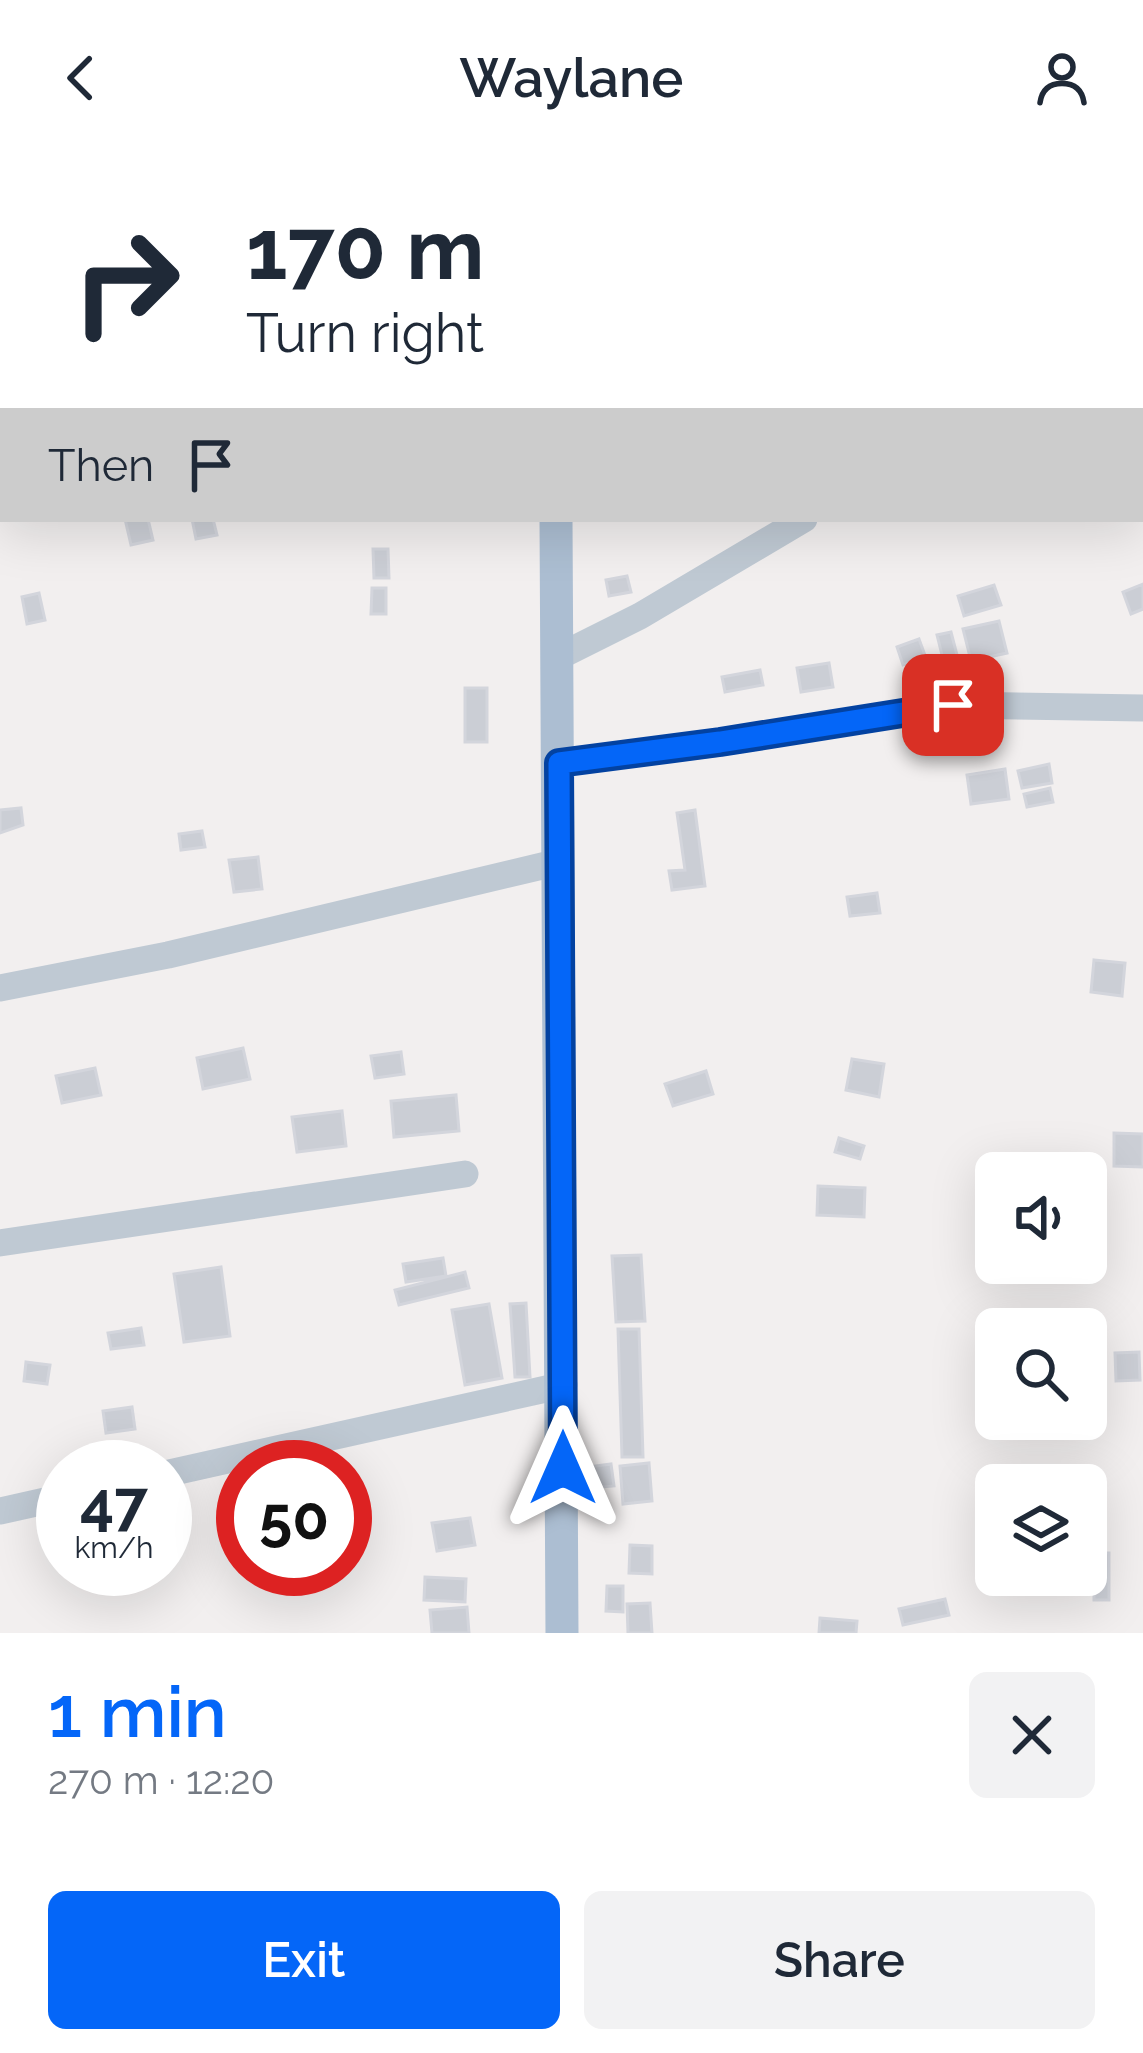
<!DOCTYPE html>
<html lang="en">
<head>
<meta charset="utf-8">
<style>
  :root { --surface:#fff; --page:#f2f2f3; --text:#1f2937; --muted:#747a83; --accent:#0466f8 }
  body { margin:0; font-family:Raleway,sans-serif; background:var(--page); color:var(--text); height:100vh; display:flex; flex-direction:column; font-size:45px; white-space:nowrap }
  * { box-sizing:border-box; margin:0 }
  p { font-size:39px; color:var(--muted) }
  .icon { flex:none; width:66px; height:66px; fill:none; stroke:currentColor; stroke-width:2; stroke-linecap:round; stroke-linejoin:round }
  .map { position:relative; height:1477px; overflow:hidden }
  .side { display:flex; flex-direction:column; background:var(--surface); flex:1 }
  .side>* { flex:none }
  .hud { position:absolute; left:0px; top:0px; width:1143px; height:366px; box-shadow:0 12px 48px #0002; background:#fff; color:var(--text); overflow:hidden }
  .buttons { position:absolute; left:975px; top:996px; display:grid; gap:24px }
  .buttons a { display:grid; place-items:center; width:132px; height:132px; border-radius:18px; background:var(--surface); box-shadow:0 12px 48px #0002; font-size:60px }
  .speed { position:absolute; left:36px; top:1284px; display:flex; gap:24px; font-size:60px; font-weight:700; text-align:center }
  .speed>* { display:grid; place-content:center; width:156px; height:156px; border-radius:50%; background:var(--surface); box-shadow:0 12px 48px #0002; line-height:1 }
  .speed small { font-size:30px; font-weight:400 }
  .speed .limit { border:18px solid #d22; background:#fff; color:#111 }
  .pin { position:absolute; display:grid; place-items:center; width:102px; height:102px; color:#fff; margin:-51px; border-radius:24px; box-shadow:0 6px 18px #0006 }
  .me { position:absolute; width:132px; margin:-66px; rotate:0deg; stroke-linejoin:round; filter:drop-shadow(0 0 9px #0008) }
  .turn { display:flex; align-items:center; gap:42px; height:252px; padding:0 48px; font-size:54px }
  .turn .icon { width:156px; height:156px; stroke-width:2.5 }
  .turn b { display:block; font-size:84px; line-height:102px }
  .then { display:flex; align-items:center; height:114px; padding:0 48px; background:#0003; gap:24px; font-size:45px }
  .round { display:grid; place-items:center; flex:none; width:126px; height:126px; border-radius:18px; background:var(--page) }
  .overview { display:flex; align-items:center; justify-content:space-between; height:204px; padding:0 48px }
  h1 { font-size:72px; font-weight:600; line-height:90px; color:var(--accent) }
  .button { display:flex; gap:24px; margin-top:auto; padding:24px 48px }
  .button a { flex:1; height:138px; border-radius:18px; background:var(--accent); color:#fff; font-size:48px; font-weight:600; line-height:138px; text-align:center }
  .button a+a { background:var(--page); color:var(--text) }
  header { display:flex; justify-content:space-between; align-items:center; height:156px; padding:0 48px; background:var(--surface); font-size:54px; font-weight:600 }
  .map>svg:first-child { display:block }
  .building { fill:#cbced5; stroke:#d3d5dc; stroke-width:3 }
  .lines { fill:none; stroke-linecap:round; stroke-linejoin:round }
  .minor { stroke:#bfc9d3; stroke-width:27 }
  .major { stroke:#acbed2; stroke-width:33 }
  .route-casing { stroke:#0342a1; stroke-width:30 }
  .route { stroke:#0466f8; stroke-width:21 }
</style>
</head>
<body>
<header><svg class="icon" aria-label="back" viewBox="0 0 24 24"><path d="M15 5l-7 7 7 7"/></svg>Waylane<svg class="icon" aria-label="person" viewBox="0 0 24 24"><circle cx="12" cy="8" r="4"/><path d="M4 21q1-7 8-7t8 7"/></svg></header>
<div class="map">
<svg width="1143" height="1477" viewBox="0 0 1143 1477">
  <rect width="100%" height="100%" fill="#f2efef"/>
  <path class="building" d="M 125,363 L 148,363 L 153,384 L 131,389 Z
    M 192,363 L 213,363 L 217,379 L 196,383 Z
    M 373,393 L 388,393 L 389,422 L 374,422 Z
    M 627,420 L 631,436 L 609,440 L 606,424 Z
    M 1143,428 L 1143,453 L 1131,458 L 1123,436 Z
    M 994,429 L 1001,449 L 964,460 L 958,440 Z
    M 372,432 L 386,432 L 386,458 L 371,458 Z
    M 39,437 L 45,464 L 27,468 L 22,441 Z
    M 999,465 L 1007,497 L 971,505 L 963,473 Z
    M 951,476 L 957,499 L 943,503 L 937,479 Z
    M 919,483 L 926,502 L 903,509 L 897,491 Z
    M 829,507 L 833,531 L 801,536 L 797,512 Z
    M 760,514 L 763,529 L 725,536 L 722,521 Z
    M 465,532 L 487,532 L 487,586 L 465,586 Z
    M 1049,608 L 1052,627 L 1022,632 L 1018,615 Z
    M 1005,613 L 1009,643 L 971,648 L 967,619 Z
    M 1050,632 L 1053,646 L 1027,651 L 1024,638 Z
    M 21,652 L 23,669 L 0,677 L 0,654 Z
    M 695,654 L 705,730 L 672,734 L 669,715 L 685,714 L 677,657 Z
    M 202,675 L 205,691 L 181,694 L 179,678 Z
    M 258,701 L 262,733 L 234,736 L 229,704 Z
    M 877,737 L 880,757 L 850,760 L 847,741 Z
    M 1094,804 L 1125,807 L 1122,840 L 1091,836 Z
    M 243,892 L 250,923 L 203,933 L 197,902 Z
    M 401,896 L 404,918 L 375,922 L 371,900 Z
    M 852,903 L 884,908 L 879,941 L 846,934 Z
    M 95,912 L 101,939 L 62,947 L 56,920 Z
    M 706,915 L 713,938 L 673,950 L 665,928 Z
    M 456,939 L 459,975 L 394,981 L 391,945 Z
    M 342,955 L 346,990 L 297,996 L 292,961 Z
    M 1114,977 L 1143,978 L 1143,1011 L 1114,1010 Z
    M 839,982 L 864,990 L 860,1003 L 835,996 Z
    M 818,1030 L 865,1032 L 864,1061 L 817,1059 Z
    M 641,1099 L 645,1165 L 616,1166 L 612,1100 Z
    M 443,1102 L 446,1120 L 406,1126 L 403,1108 Z
    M 221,1111 L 230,1180 L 184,1186 L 174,1118 Z
    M 465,1116 L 469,1132 L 399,1149 L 395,1134 Z
    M 526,1147 L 530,1221 L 515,1221 L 510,1148 Z
    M 489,1148 L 502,1222 L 465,1229 L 452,1154 Z
    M 141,1172 L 144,1189 L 111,1193 L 108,1177 Z
    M 618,1173 L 639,1173 L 643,1301 L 622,1301 Z
    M 1139,1196 L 1140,1224 L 1116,1225 L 1115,1197 Z
    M 26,1206 L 50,1209 L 47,1228 L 24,1225 Z
    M 132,1251 L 135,1273 L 106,1277 L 103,1255 Z
    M 649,1307 L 652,1345 L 623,1348 L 620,1310 Z
    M 611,1308 L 614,1330 L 590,1332 L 588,1311 Z
    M 470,1362 L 475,1389 L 437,1395 L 432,1367 Z
    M 630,1389 L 652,1390 L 652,1418 L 629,1417 Z
    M 1094,1397 L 1109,1397 L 1109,1444 L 1094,1444 Z
    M 425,1421 L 466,1423 L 465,1446 L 424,1444 Z
    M 607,1430 L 623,1430 L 623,1456 L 606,1455 Z
    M 945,1443 L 949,1459 L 903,1469 L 899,1453 Z
    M 650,1447 L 652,1477 L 628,1477 L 627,1448 Z
    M 467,1451 L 469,1477 L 432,1477 L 430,1454 Z
    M 820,1462 L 857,1465 L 856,1477 L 819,1477 Z"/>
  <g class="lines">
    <path class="minor" d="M 843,3 L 849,0
      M 1140,154 L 1143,152
      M 558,501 L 640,460 L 804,363
      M 559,607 L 720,587 L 953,549 L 1143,552
      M 0,832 L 168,799 L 559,706
      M 0,1087 L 465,1018
      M 165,1318 L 564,1229
      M 0,1355 L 63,1341"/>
    <path class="major" d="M 553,0 L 553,3
      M 556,363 L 562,1477"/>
  </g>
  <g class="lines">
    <g class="route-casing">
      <path id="route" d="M 563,1312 L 559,607 L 720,586 L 953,549"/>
    </g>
    <use href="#route" class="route"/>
  </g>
</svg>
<div class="buttons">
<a><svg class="icon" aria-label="sound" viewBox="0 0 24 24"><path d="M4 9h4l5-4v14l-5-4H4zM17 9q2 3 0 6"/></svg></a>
<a><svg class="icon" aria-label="search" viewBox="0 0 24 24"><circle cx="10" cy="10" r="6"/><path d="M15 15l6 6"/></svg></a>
<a><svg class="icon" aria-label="layers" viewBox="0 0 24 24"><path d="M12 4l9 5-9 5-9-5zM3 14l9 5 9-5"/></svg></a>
</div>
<div class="speed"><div>47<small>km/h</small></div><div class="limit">50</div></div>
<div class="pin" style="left:953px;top:549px;background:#d93025"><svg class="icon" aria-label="arrive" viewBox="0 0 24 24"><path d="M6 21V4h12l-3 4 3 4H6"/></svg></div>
<svg class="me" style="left:563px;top:1312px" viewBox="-20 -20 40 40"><path d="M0-17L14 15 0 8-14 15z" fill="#0466f8" stroke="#fff" stroke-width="4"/></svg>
<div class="hud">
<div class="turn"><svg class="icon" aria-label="right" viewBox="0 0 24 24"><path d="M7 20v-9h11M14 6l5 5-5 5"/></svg><div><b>170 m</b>Turn right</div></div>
<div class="then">Then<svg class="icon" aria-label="arrive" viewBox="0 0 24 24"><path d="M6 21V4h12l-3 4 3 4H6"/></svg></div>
</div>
</div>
<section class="side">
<div class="overview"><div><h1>1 min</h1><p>270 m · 12:20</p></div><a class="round"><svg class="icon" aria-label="close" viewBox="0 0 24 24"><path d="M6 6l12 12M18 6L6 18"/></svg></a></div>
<div class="button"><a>Exit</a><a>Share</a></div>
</section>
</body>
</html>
